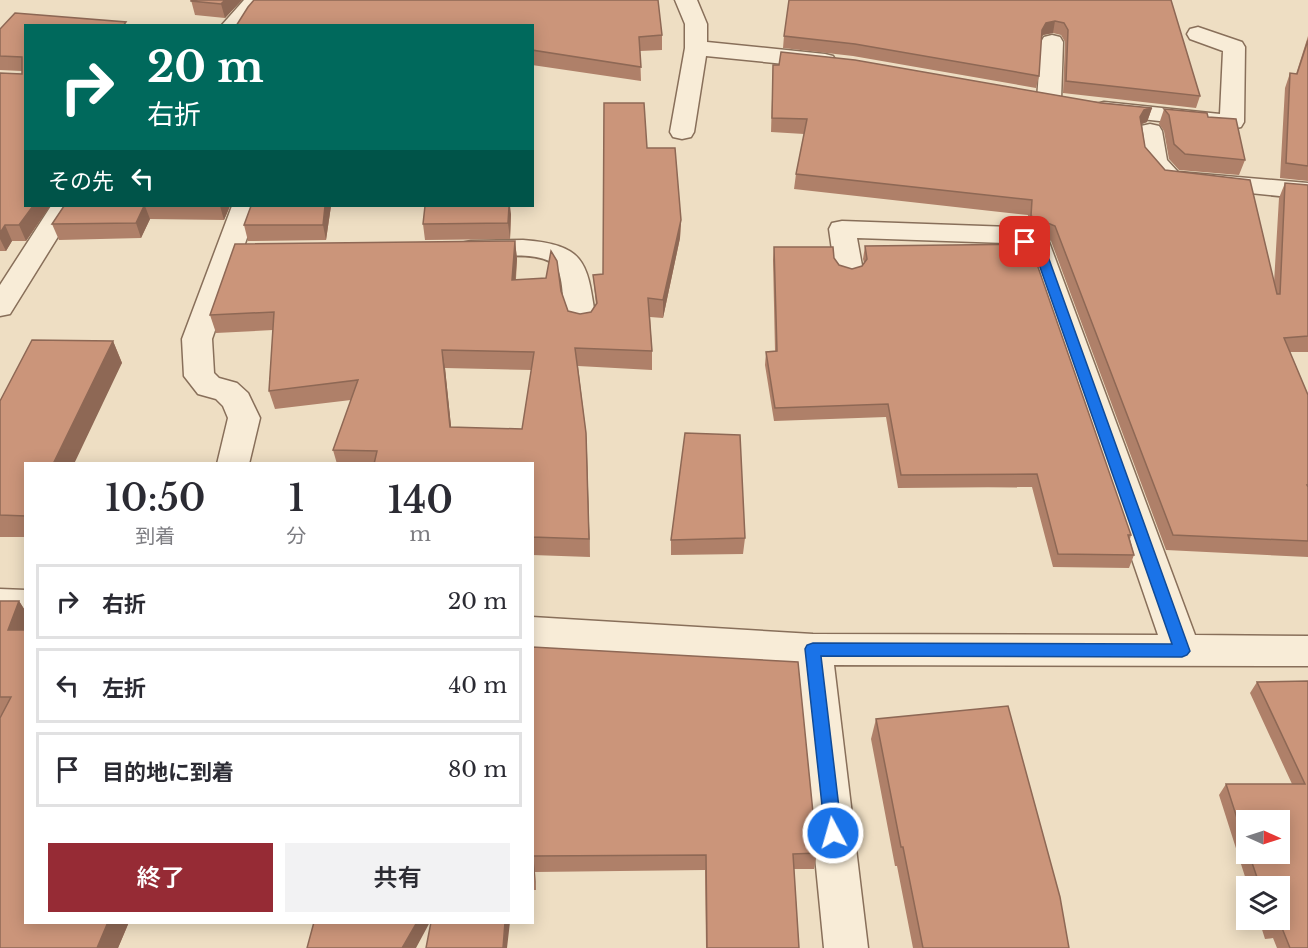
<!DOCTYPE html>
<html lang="ja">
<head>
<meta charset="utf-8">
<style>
  :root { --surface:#fff; --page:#f2f2f3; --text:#2b2b33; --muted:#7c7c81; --line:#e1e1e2; --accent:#962b35 }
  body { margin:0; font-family:"Libre Baskerville","Noto Sans JP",serif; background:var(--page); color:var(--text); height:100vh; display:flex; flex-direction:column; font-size:22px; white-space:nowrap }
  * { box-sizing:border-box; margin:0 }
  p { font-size:20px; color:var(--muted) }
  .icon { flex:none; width:33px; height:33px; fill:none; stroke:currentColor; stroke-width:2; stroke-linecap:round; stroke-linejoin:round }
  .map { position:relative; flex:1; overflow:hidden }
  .sheet { position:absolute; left:24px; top:462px; width:510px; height:462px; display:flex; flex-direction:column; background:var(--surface); border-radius:0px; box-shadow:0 3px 15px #0003 }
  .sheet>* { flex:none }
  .hud { position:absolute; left:24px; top:24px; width:510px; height:183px; border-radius:0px; box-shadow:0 3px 15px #0003; background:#00695c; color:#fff; overflow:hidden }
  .needle { width:39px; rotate:93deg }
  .tools { position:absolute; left:1236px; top:810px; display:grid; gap:12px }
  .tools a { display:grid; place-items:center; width:54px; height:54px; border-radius:0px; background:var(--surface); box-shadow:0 3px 15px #0003; font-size:30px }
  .pin { position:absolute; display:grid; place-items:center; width:51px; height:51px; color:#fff; margin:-26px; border-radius:12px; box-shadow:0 3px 9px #0006 }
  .me { position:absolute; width:66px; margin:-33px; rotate:354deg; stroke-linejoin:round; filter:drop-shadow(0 0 4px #0008) }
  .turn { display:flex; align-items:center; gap:21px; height:126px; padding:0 24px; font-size:27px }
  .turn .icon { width:78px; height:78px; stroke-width:2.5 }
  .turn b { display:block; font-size:42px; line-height:51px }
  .then { display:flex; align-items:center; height:57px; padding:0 24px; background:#0003; gap:12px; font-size:22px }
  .eta { display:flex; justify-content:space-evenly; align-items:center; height:102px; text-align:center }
  .eta b { font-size:36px; font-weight:600; line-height:42px }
  .action { display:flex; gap:12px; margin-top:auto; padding:12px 24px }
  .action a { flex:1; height:69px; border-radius:0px; background:var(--accent); color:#fff; font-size:24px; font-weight:600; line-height:69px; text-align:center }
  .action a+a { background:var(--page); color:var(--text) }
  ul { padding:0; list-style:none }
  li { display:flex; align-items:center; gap:18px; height:75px; margin:0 12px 9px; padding:0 12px; border:3px solid var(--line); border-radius:0px }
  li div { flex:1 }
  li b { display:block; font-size:22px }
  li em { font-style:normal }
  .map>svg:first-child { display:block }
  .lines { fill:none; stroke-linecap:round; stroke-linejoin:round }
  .street-casing { stroke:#886f5a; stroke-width:3 }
  .street { fill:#f8ecd7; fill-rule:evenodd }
  .wall { fill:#af8069; fill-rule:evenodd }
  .shaded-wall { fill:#8e6855 }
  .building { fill:#cb957a; stroke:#8e6855; stroke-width:1.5; fill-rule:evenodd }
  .route { fill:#1a73e8; stroke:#114b97; stroke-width:1.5 }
</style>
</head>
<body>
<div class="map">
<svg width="1308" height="948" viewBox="0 0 1308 948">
  <rect width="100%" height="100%" fill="#eedec3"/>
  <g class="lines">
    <g class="street-casing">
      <path id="street" d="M 244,0 L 267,0 L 244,26 L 221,26 Z
        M 675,0 L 697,0 L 707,24 L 707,42 L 825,54 L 833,56 L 836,61 L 833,66 L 825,68 L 706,56 L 694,132 L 691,137 L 682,139 L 673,137 L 670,132 L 685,48 L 685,24 Z
        M 1198,27 L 1242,42 L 1245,47 L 1244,122 L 1241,127 L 1232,129 L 1096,114 L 1092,109 L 1096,104 L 1104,102 L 1220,114 L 1223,51 L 1190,39 L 1187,34 L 1190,29 Z
        M 1052,35 L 1060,37 L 1063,42 L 1061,100 L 1057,105 L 1049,107 L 1041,105 L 1037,100 L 1041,42 L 1044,37 Z
        M 1150,124 L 1159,126 L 1162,131 L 1167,160 L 1178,172 L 1308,183 L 1308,199 L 1161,184 L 1142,162 L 1138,131 L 1141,126 Z
        M 51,206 L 77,206 L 10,314 L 0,316 L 0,285 Z
        M 232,206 L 258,206 L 212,339 L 214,373 L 219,378 L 237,383 L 248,393 L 260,418 L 249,464 L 217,464 L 228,418 L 223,406 L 216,399 L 198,394 L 184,376 L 182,339 Z
        M 842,221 L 1011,227 L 1049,242 L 1195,635 L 1308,636 L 1308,666 L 834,665 L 868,948 L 824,948 L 796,663 L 532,647 L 532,617 L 813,634 L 1158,635 L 1027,253 L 1006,243 L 857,238 L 863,271 L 859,277 L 849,280 L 839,277 L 835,271 L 829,229 L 832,223 Z
        M 523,240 C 588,245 587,264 596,321 L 591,328 L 581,330 L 571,328 C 561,312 565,290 559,272 C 550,245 484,261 461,255 L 457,249 L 461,243 L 471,241 Z
        M 0,589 L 26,590 L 26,620 L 0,619 Z"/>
    </g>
    <use href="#street" class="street"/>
  </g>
  <path class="wall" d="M 191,0 L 242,0 L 225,18 L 195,15 Z
    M 1171,0 L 1200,96 L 1196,108 L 1063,93 L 1065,42 L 1061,35 L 1053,33 L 1043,35 L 1041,38 L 1039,76 L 1036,88 L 853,56 L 783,48 L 784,36 Z
    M 26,26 L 26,206 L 50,206 L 26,241 L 12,241 L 6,251 L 0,251 L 0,73 L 22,74 L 22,71 L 0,70 L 0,29 Z
    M 532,26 L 662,35 L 662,50 L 640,51 L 641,81 L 532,65 Z
    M 1308,36 L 1308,181 L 1280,178 L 1285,88 L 1290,73 L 1296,74 Z
    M 773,65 L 1152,108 L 1147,122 L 1142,124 L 1145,147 L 1165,170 L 1274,283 L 1279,198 L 1285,183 L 1308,185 L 1308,352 L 1290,352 L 1308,395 L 1308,557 L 1166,550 L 1051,241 L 1027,231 L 1028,215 L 794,189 L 796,174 L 804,134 L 771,132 Z
    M 1164,109 L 1208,117 L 1245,160 L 1239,175 L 1179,170 L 1169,159 L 1164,131 L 1159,124 Z
    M 647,148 L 681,220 L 680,238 L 663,318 L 650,317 L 652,351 L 652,370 L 578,366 L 586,433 L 590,557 L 532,555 L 532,464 L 337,464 L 333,450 L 351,400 L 275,409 L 269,391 L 273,330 L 216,333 L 210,315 L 515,241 L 517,259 L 516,279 L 561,291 L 568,311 L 580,314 L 591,312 L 596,305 L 593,275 L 603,274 ZM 445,368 L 532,370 L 522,429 L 451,427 Z
    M 64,206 L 230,206 L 224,220 L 150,219 L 141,238 L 59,240 L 52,224 Z
    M 331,206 L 326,240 L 248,241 L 244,225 Z
    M 511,214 L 510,239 L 425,240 L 423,224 Z
    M 865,246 L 1131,535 L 1130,539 L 1134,555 L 1129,568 L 1053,567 L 1032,487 L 898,488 L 886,417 L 774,421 L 765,365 L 766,352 L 775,351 L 773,260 L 774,247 L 834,258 L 839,265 L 852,269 L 862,266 L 864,263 L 863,259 Z
    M 113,341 L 122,363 L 26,464 L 26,537 L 0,537 L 0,401 Z
    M 745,538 L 743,554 L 671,555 L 671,540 Z
    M 0,601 L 19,601 L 26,612 L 26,922 L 129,922 L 118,948 L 0,948 Z
    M 532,647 L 817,853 L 814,869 L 794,869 L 799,948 L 706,948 L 705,870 L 535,872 L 536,890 L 532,890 Z
    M 1308,681 L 1308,948 L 1277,948 L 1273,938 L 1265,939 L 1259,920 L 1280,920 L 1280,886 L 1248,886 L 1219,795 L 1226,784 L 1292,784 L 1250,693 L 1257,682 ZM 1246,820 L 1280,854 L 1246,854 Z
    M 876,719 L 1069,948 L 913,948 L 897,866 L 895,866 L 871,739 Z"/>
  <path class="shaded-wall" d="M 225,0 L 242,0 L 225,18 L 221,4 Z
    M 1055,21 L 1053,33 L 1043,35 L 1039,42 L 1042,30 L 1046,23 Z
    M 1152,108 L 1147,122 L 1139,125 L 1140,117 L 1144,110 Z
    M 33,206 L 50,206 L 26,241 L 19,225 Z
    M 144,206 L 145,206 L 150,219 L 141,238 L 136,223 Z
    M 220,206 L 230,206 L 224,220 Z
    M 325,206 L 331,206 L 326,240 L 323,225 Z
    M 509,206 L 510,206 L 511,214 L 510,239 L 508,223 Z
    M 681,220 L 680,238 L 663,318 L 663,300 Z
    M 5,225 L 12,241 L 6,251 L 0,239 L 0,233 Z
    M 515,241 L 517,259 L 514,298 L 512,280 Z
    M 113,341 L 122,363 L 74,464 L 53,464 Z
    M 442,350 L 445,368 L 453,445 L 450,427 Z
    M 586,433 L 587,451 L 590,557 L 589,539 Z
    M 19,601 L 26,612 L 26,640 L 8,630 Z
    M 533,856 L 535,872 L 536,890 L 534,874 Z
    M 108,922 L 129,922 L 118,948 L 97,948 Z
    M 417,922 L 430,922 L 416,948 L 402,948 Z
    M 505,922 L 510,922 L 507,948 L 503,948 Z"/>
  <path class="building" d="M 191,0 L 225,0 L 221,4 L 191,1 Z
    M 254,0 L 658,0 L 662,35 L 639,37 L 641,67 L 532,50 L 532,26 L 236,26 L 248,7 Z
    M 789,0 L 1171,0 L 1200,96 L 1066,81 L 1068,30 L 1064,23 L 1055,21 L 1046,23 L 1042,30 L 1039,76 L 855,44 L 784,36 Z
    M 15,13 L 126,22 L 123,26 L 26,26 L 26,206 L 33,206 L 19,225 L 5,225 L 0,233 L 0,73 L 22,74 L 22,57 L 0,56 L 0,29 Z
    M 1308,40 L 1308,166 L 1286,163 L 1290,73 L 1297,74 Z
    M 781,52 L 855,60 L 1101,103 L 1152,108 L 1144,110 L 1140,117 L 1145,147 L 1165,170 L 1250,180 L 1277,294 L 1280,294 L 1285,183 L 1308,185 L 1308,336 L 1284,338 L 1308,395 L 1308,485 L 1307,485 L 1308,487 L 1308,541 L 1173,535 L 1055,226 L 1031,216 L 1032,200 L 796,174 L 807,119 L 772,118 L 773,65 L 779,65 Z
    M 604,103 L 644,103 L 647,148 L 675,148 L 681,220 L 663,300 L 648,298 L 652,351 L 575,348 L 586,433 L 589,539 L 532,537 L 532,464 L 374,464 L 377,451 L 333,450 L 358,380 L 269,391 L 274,312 L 210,315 L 235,244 L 515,241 L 512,280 L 546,278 L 551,251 L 557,261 L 561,291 L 568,311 L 580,314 L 591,312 L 597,303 L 593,275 L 603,274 ZM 442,350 L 534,352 L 522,429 L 450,427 Z
    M 1164,109 L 1207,113 L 1208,117 L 1236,119 L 1245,160 L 1185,154 L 1174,144 L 1169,115 Z
    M 64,206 L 144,206 L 136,223 L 52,224 Z
    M 251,206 L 325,206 L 323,225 L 244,225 Z
    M 425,206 L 509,206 L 508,223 L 423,224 Z
    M 1030,244 L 1131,535 L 1128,535 L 1134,555 L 1058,554 L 1037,474 L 901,475 L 888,404 L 775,408 L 766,352 L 777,351 L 774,247 L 833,247 L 834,258 L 839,265 L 852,269 L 862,266 L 867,259 L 865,246 Z
    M 32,340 L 113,341 L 53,464 L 26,464 L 26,516 L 0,515 L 0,401 Z
    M 685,433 L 740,435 L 745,538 L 671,540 Z
    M 0,601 L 19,601 L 8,630 L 26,630 L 26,922 L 108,922 L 97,948 L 0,948 L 0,718 L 11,697 L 0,697 Z
    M 532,647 L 798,662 L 817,853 L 793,854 L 799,948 L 707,948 L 706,855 L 533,856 L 534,874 L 532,874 Z
    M 1308,681 L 1308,948 L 1290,948 L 1282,928 L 1274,929 L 1271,920 L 1280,920 L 1280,886 L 1260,886 L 1249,854 L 1280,854 L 1280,820 L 1246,820 L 1246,846 L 1226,784 L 1305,784 L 1257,682 Z
    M 1008,706 L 1060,897 L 1069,948 L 923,948 L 903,847 L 901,847 L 876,719 Z
    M 314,922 L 417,922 L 402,948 L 307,948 Z
    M 431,922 L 505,922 L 503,948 L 426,948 Z"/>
  <path class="route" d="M 1025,238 L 1045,248 L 1190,651 L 1187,655 L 1182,657 L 821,656 L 842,833 L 839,839 L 833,841 L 827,839 L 825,833 L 805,649 L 807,645 L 813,643 L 1172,644 L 1034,250 L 1019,242 Z"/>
</svg>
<div class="tools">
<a><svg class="needle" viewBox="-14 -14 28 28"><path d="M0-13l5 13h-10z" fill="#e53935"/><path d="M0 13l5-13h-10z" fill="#7c7c81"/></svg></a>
<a><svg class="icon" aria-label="layers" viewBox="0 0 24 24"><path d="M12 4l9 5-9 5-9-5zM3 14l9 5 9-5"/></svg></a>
</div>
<div class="pin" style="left:1025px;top:242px;background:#d93025"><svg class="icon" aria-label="arrive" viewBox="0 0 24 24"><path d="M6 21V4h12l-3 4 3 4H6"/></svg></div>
<svg class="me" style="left:833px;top:833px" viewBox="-20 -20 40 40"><circle r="17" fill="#1a73e8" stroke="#fff" stroke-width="3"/><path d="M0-11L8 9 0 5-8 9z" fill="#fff"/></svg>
<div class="hud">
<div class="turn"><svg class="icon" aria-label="right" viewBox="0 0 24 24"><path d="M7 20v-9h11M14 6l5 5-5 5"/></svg><div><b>20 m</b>右折</div></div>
<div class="then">その先<svg class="icon" aria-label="left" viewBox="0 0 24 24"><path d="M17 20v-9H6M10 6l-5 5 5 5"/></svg></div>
</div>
<section class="sheet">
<div class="eta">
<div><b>10:50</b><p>到着</p></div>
<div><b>1</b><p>分</p></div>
<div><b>140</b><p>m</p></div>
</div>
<ul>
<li><svg class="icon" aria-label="right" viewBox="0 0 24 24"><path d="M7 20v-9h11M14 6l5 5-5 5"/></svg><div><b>右折</b></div><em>20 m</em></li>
<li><svg class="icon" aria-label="left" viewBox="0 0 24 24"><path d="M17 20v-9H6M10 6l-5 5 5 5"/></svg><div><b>左折</b></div><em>40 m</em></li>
<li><svg class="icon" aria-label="arrive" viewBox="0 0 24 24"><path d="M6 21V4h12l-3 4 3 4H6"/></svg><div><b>目的地に到着</b></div><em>80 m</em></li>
</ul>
<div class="action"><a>終了</a><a>共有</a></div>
</section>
</div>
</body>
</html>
